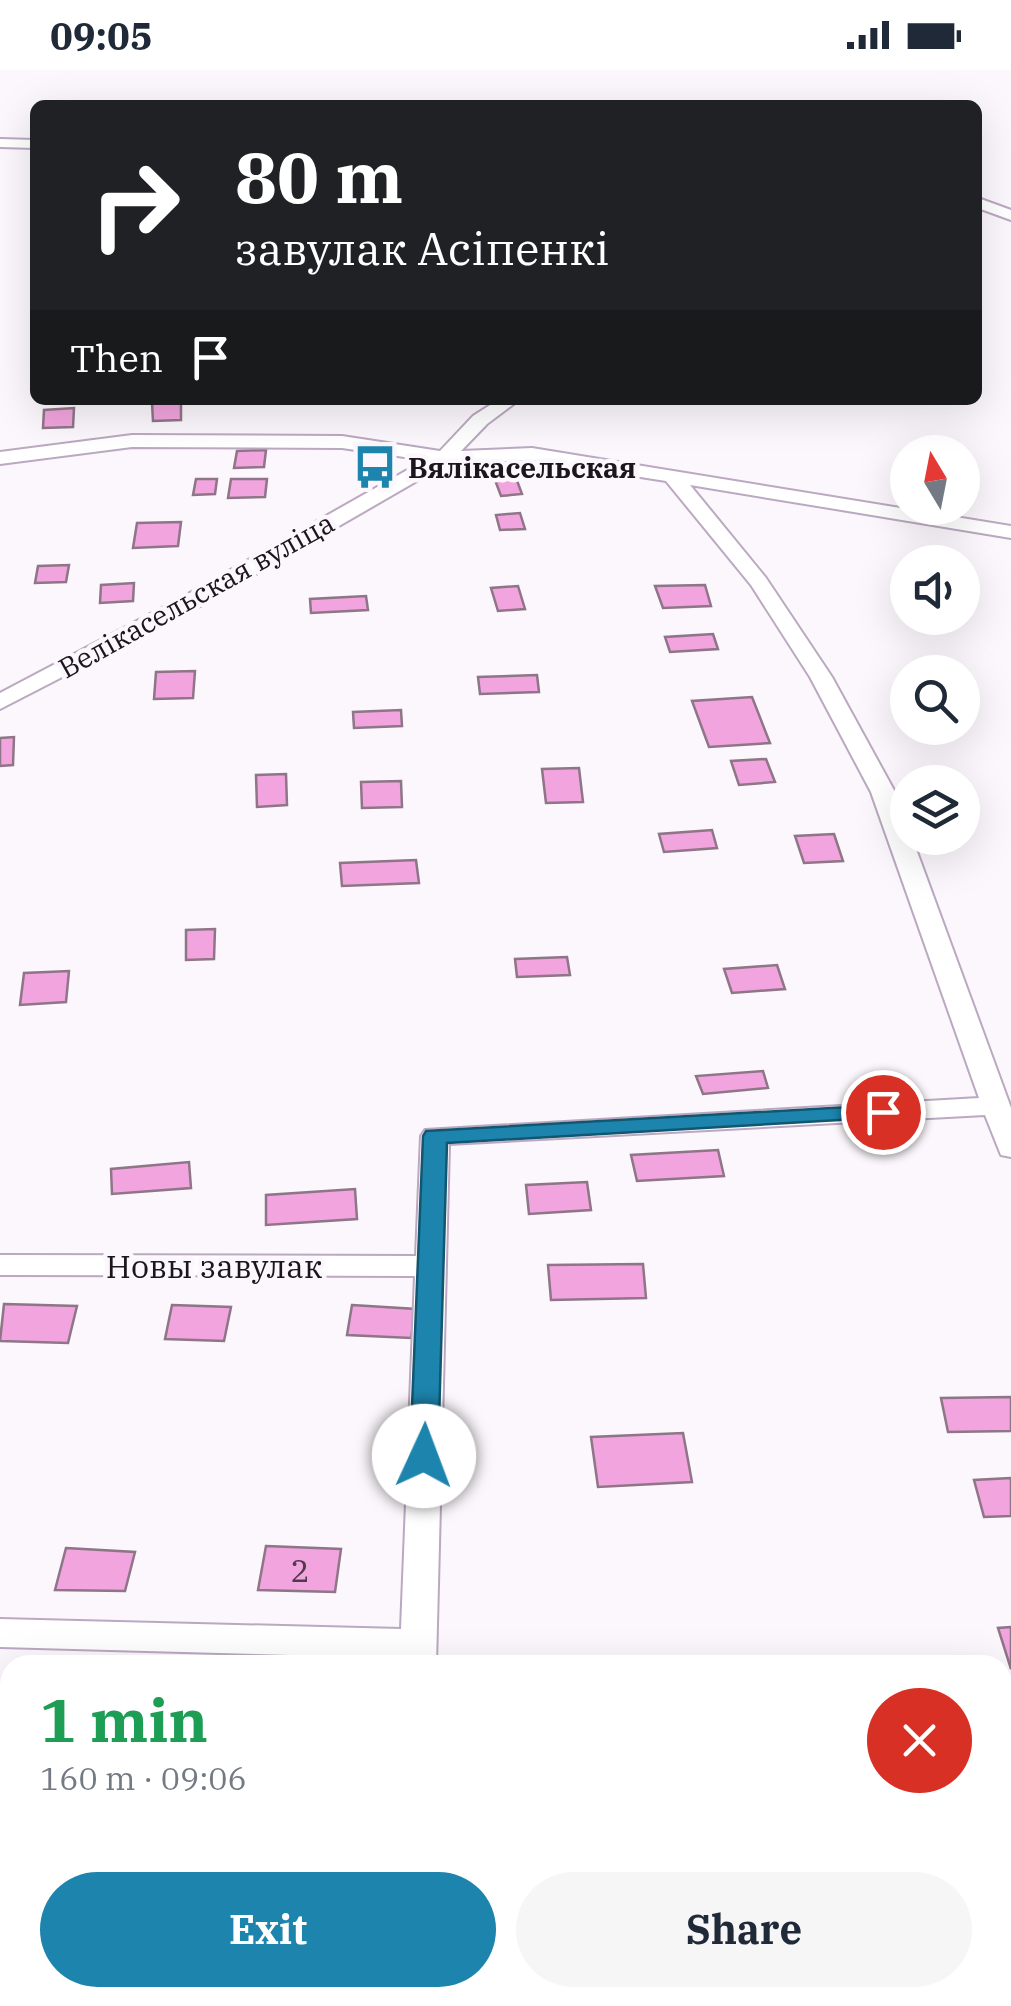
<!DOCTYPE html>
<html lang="en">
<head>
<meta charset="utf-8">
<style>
  :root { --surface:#fff; --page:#f6f6f7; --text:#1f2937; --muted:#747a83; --accent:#1c84ad }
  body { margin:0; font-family:"IBM Plex Serif",serif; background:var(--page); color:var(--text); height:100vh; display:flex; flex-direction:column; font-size:38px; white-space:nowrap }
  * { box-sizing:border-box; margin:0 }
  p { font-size:32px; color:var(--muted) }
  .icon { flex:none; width:55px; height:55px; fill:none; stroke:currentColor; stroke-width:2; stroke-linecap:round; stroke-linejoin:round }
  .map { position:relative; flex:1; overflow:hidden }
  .side { position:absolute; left:0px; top:1585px; width:1012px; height:352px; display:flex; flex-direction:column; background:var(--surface); border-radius:30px 30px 0 0; box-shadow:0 10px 40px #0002 }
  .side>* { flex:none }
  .top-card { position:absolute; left:30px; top:30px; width:952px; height:305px; border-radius:15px; box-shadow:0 10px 40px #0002; background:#202124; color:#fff; overflow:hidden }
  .needle { width:65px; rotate:350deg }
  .fabs { position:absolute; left:890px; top:365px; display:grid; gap:20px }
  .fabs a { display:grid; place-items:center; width:90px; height:90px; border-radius:50%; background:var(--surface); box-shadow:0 10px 40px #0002; font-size:50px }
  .pin { position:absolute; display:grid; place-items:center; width:85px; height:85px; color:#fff; margin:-42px; border:5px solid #fff; border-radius:50%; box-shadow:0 2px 10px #0007 }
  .me { position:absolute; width:110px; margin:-55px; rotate:2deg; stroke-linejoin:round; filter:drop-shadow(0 0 8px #0008) }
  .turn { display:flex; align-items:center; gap:35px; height:210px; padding:0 40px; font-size:45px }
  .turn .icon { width:130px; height:130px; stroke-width:2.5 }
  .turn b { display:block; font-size:70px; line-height:85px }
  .then { display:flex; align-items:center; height:95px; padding:0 40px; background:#0003; gap:20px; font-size:38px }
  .round { display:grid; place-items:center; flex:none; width:105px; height:105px; border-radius:52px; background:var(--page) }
  .summary { display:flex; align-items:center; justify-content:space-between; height:170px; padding:0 40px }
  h1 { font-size:60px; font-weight:700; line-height:75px; color:#1e9e55 }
  .action { display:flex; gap:20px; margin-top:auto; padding:20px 40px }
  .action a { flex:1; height:115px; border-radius:60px; background:var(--accent); color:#fff; font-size:40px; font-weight:700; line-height:115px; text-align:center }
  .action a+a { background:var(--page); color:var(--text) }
  .status { display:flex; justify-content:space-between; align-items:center; height:70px; padding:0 50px; background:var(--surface); direction:ltr }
  .status svg { height:28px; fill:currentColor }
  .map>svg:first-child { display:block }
  .building { fill:#f1a4dd; stroke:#8e7587; stroke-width:2.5 }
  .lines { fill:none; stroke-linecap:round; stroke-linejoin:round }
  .street-casing { stroke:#bba8c1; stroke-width:4 }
  .street { fill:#fff; fill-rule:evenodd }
  .route { fill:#1c84ad; stroke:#125670; stroke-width:2.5 }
  .labels { text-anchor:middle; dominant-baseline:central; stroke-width:9; stroke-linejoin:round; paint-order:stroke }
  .far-poi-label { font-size:28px; font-weight:bold; fill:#1c151e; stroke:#fbf7fc; text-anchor:start }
  .far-street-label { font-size:28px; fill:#1c151e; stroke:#fbf7fc }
  .street-label { font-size:32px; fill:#1c151e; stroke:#fbf7fc }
  .near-number-label { font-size:32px; fill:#51394e }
</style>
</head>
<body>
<div class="status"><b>09:05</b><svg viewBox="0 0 49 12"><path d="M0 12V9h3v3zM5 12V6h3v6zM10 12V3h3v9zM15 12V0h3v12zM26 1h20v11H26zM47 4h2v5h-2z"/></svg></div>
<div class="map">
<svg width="1011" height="1936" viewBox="0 0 1011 1936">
  <rect width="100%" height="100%" fill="#fbf7fc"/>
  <path class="building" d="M 181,331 L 181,350 L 153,351 L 152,333 Z
    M 74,338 L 73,357 L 43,358 L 44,340 Z
    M 266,380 L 264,397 L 234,398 L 237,381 Z
    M 516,408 L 522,424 L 501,426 L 495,410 Z
    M 196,409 L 217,409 L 215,424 L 193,425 Z
    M 231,409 L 267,409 L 265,427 L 228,428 Z
    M 520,443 L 525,459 L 500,460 L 496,445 Z
    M 181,452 L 178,476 L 133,478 L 137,453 Z
    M 69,495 L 66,512 L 35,513 L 38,496 Z
    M 134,513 L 133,531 L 100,533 L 101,515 Z
    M 705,515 L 711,536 L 663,538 L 655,516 Z
    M 518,516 L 525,539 L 498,541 L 491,518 Z
    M 366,526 L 368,540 L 311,543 L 310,529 Z
    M 713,564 L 718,579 L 670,582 L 665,567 Z
    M 195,601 L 193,628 L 154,629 L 156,602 Z
    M 537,605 L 539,622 L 480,624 L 478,607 Z
    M 752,627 L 770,673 L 709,677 L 692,631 Z
    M 401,640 L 402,656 L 354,658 L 353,642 Z
    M 14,667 L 13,695 L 0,696 L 0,668 Z
    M 766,689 L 775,712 L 739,715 L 731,691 Z
    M 579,698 L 583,732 L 546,733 L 542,699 Z
    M 286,704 L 287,735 L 257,737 L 256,705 Z
    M 401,711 L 402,737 L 362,738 L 361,712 Z
    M 712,760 L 717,778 L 664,782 L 659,764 Z
    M 834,764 L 843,791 L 804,793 L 795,766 Z
    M 416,790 L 419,813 L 342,816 L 340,793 Z
    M 215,859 L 214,889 L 186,890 L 186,860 Z
    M 567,887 L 570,905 L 517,907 L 515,889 Z
    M 777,895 L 785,919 L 732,923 L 724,899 Z
    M 69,901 L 66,932 L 20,935 L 24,903 Z
    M 763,1001 L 768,1018 L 703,1024 L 696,1006 Z
    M 718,1080 L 724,1106 L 637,1111 L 631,1085 Z
    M 189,1092 L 191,1118 L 112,1124 L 111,1099 Z
    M 587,1112 L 591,1140 L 529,1144 L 526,1115 Z
    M 355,1119 L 357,1149 L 266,1155 L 266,1125 Z
    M 643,1194 L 646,1228 L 551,1230 L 548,1195 Z
    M 4,1234 L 77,1236 L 68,1273 L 0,1271 Z
    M 172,1235 L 231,1237 L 224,1271 L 165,1269 Z
    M 352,1235 L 416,1239 L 411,1268 L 347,1265 Z
    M 1011,1327 L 1011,1361 L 948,1362 L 941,1328 Z
    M 683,1363 L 692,1412 L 598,1417 L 591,1367 Z
    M 1011,1408 L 1011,1446 L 984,1447 L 974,1410 Z
    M 266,1476 L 341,1479 L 335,1522 L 258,1520 Z
    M 66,1478 L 135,1482 L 125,1521 L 55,1520 Z
    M 1011,1557 L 1011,1599 L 998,1558 Z
    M 162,1928 L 225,1928 L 224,1936 L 161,1936 Z
    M 239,1928 L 300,1928 L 299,1936 L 238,1936 Z
    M 651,1928 L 717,1928 L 718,1936 L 652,1936 Z"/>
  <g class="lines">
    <g class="street-casing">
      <path id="street" d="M 0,69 L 35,70 L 35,78 L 0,77 Z
        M 978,128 L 1011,140 L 1011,150 L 978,138 Z
        M 498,330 L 519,330 L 487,354 L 461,381 L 532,378 L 1011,456 L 1011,468 L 690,415 L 766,508 L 832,607 L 895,722 L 908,756 L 908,768 L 912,768 L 1011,1038 L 1011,1087 L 1001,1085 L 985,1045 L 449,1074 L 436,1595 L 400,1595 L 400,1588 L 0,1577 L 0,1549 L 401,1559 L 415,1206 L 0,1205 L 0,1185 L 416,1186 L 421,1066 L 425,1060 L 979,1028 L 871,722 L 810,607 L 751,515 L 666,411 L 532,390 L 448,393 L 204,534 L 0,639 L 0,623 L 188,524 L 425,390 L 342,378 L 132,377 L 0,394 L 0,382 L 132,365 L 342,366 L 440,381 L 473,346 Z
        M 384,1928 L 425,1928 L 426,1936 L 384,1936 Z"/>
    </g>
    <use href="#street" class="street"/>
  </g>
  <path class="route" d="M 883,1035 L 895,1042 L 891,1047 L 447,1073 L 438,1386 L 434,1393 L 414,1393 L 410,1386 L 423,1066 L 426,1061 Z"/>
  <defs>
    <g id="bus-bare" transform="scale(3.45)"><path d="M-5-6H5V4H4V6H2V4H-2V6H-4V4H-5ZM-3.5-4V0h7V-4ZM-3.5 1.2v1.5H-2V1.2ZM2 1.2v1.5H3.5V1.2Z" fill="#1c84ad" stroke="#fbf7fc" stroke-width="2.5" paint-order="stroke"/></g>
  </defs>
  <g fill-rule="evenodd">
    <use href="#bus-bare" x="375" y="397"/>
  </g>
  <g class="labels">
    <g class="far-poi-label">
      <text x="408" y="397">Вялікасельская</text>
    </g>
    <g class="far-street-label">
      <text transform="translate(196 525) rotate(-29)">Велікасельская вуліца</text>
    </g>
    <g class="street-label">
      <text x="214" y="1196">Новы завулак</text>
    </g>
    <g class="near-number-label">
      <text x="300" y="1500">2</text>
    </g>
  </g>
</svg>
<div class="fabs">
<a><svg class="needle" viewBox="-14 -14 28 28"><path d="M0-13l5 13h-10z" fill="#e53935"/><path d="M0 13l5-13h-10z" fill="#747a83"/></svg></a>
<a><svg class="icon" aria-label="sound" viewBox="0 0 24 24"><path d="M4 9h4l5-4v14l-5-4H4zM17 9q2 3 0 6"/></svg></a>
<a><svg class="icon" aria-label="search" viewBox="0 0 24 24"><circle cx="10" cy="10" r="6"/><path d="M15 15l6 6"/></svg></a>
<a><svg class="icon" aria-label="layers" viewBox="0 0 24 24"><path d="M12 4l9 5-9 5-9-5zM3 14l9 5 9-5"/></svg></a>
</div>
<div class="pin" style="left:883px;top:1042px;background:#d93025"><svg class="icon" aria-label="arrive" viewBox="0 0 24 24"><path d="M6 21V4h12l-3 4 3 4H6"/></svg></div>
<svg class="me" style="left:424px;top:1386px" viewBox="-20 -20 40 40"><circle r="19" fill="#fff"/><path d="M0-13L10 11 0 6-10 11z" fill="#1c84ad"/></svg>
<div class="top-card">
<div class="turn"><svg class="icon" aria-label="right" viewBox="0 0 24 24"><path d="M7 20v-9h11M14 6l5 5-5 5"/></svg><div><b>80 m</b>завулак Асіпенкі</div></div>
<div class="then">Then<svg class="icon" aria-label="arrive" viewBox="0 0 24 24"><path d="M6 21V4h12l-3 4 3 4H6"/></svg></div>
</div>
<section class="side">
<div class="summary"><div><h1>1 min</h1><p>160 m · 09:06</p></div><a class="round" style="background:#d93025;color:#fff"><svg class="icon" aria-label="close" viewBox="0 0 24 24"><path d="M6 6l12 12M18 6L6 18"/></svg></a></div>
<div class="action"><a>Exit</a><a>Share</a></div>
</section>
</div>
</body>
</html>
